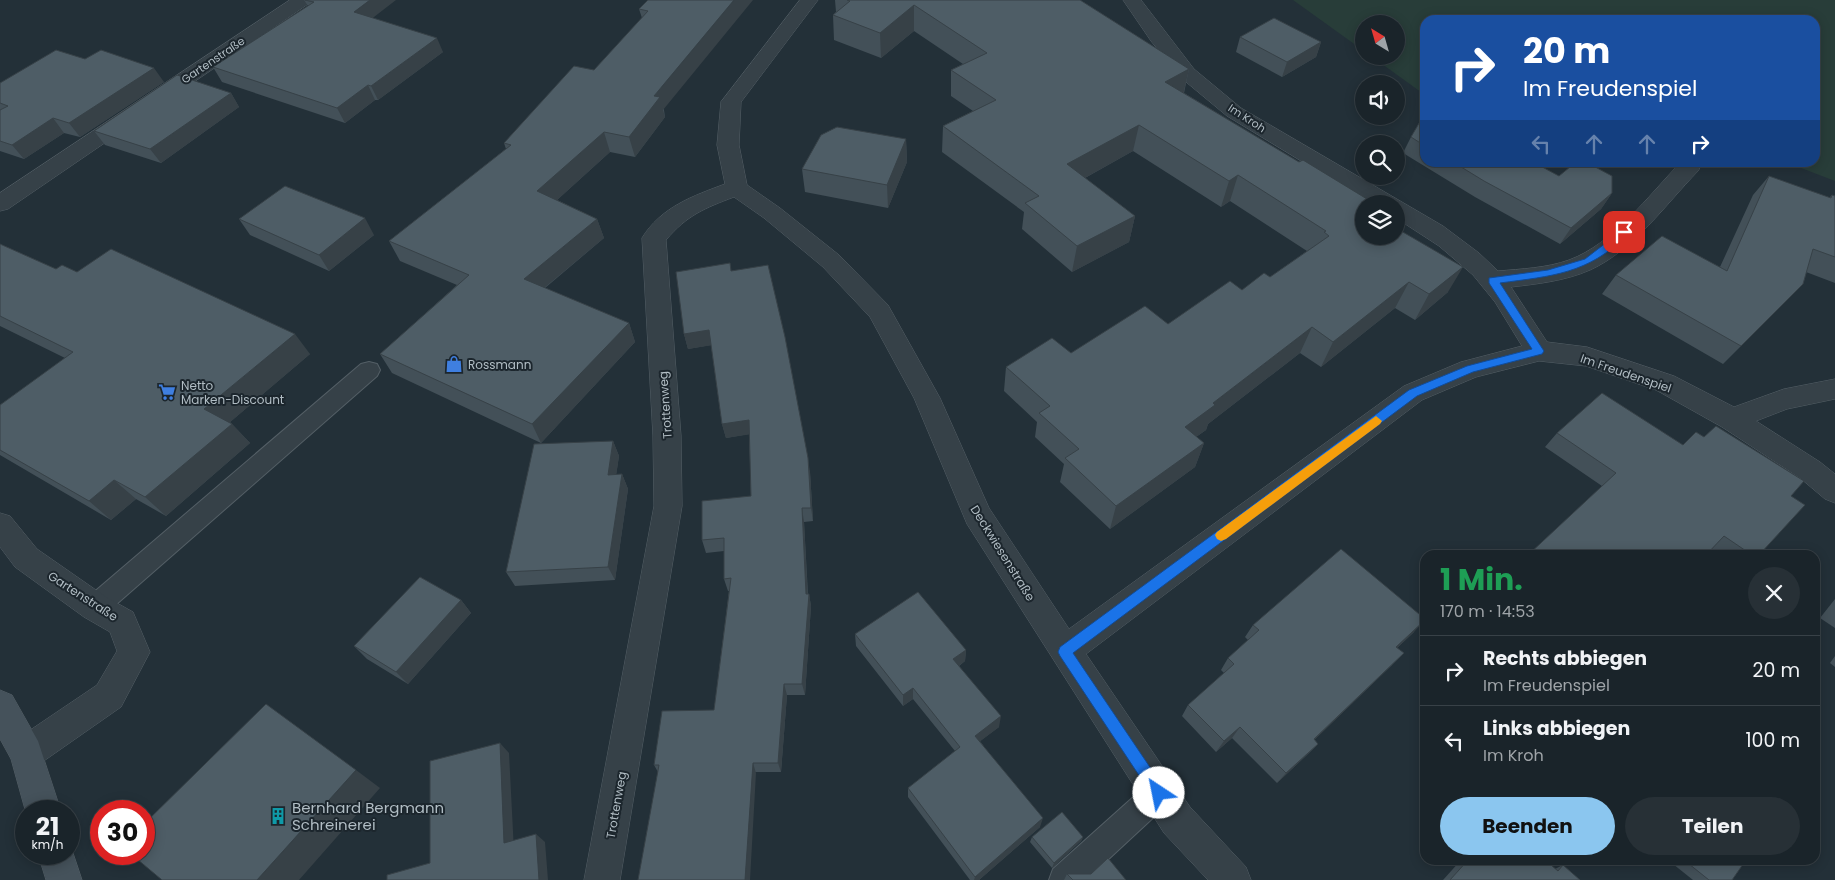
<!DOCTYPE html>
<html lang="de">
<head>
<meta charset="utf-8">
<style>
  :root { --surface:#1a242a; --page:#273036; --text:#f1f3f6; --muted:#9fa4a8; --line:#384147; --accent:#8bc6ef }
  body { margin:0; font-family:Poppins,sans-serif; background:var(--page); color:var(--text); height:100vh; display:flex; flex-direction:column; font-size:19px; white-space:nowrap }
  * { box-sizing:border-box; margin:0 }
  p { font-size:16px; color:var(--muted) }
  .icon { flex:none; width:28px; height:28px; fill:none; stroke:currentColor; stroke-width:2; stroke-linecap:round; stroke-linejoin:round }
  .map { position:relative; flex:1; overflow:hidden }
  .side { position:absolute; left:1420px; top:550px; width:400px; height:315px; display:flex; flex-direction:column; background:var(--surface); border-radius:15px; box-shadow:0 2px 12px #0003,0 0 0 1px var(--line) }
  .side>* { flex:none }
  .banner { position:absolute; left:1420px; top:15px; width:400px; height:152px; border-radius:15px; box-shadow:0 2px 12px #0003,0 0 0 1px var(--line); background:#1a4fa0; color:#fff; overflow:hidden }
  .needle { width:32px; rotate:323deg }
  .fabs { position:absolute; left:1355px; top:15px; display:grid; gap:10px }
  .fabs a { display:grid; place-items:center; width:50px; height:50px; border-radius:50%; background:var(--surface); box-shadow:0 2px 12px #0003,0 0 0 1px var(--line); font-size:25px }
  .speed { position:absolute; left:15px; top:800px; display:flex; gap:10px; font-size:25px; font-weight:700; text-align:center }
  .speed>* { display:grid; place-content:center; width:65px; height:65px; border-radius:50%; background:var(--surface); box-shadow:0 2px 12px #0003,0 0 0 1px var(--line); line-height:1 }
  .speed small { font-size:12px; font-weight:400 }
  .speed .limit { border:8px solid #d22; background:#fff; color:#111 }
  .pin { position:absolute; display:grid; place-items:center; width:42px; height:42px; color:#fff; margin:-21px; border-radius:10px; box-shadow:0 2px 8px #0006 }
  .me { position:absolute; width:55px; margin:-28px; rotate:326deg; stroke-linejoin:round; filter:drop-shadow(0 0 4px #0008) }
  .turn { display:flex; align-items:center; gap:18px; height:105px; padding:0 20px; font-size:22px }
  .turn .icon { width:65px; height:65px; stroke-width:2.5 }
  .turn b { display:block; font-size:35px; line-height:42px }
  .lanes { display:flex; align-items:center; height:48px; padding:0 20px; background:#0003; justify-content:center; gap:25px; direction:ltr }
  .lanes .off { opacity:.35 }
  .round { display:grid; place-items:center; flex:none; width:52px; height:52px; border-radius:26px; background:var(--page) }
  .head { display:flex; align-items:center; justify-content:space-between; height:85px; padding:0 20px }
  h1 { font-size:30px; font-weight:700; line-height:38px; color:#1e9e55 }
  .action { display:flex; gap:10px; margin-top:auto; padding:10px 20px }
  .action a { flex:1; height:58px; border-radius:30px; background:var(--accent); color:#111; font-size:20px; font-weight:700; line-height:58px; text-align:center }
  .action a+a { background:var(--page); color:var(--text) }
  ul { padding:0; list-style:none }
  li { display:flex; align-items:center; gap:15px; height:70px; padding:0 20px; border-top:1px solid var(--line) }
  li div { flex:1 }
  li b { display:block; font-size:19px }
  li em { font-style:normal }
  .map>svg:first-child { display:block }
  .green { fill:#283d39 }
  .lines { fill:none; stroke-linecap:round; stroke-linejoin:round }
  .service-casing { stroke:#545f66; stroke-width:2 }
  .minor-casing { stroke:#545f66; stroke-width:1 }
  .secondary-casing { stroke:#545f66; stroke-width:1 }
  .service { fill:#364148; fill-rule:evenodd }
  .minor { fill:#364148; fill-rule:evenodd }
  .secondary { fill:#45525b; fill-rule:evenodd }
  .wall { fill:#435058 }
  .shaded-wall { fill:#374147 }
  .building { fill:#4e5d66; stroke:#374147 }
  .route { fill:#1a73e8; stroke:#114b97 }
  .slow { fill:#f59e0b }
  .labels { text-anchor:middle; dominant-baseline:central; stroke-width:4; stroke-linejoin:round; paint-order:stroke }
  .far-street-label { font-size:11px; fill:#b1bdc4; stroke:#1c262d }
  .poi-label { font-size:12px; fill:#b1bdc4; stroke:#1c262d; text-anchor:start }
  .street-label { font-size:12px; fill:#b1bdc4; stroke:#1c262d }
  .near-poi-label { font-size:15px; fill:#b1bdc4; stroke:#1c262d; text-anchor:start }
</style>
</head>
<body>
<div class="map">
<svg width="1835" height="880" viewBox="0 0 1835 880">
  <rect width="100%" height="100%" fill="#233038"/>
  <path class="green" d="M 1293,0 L 1835,0 L 1835,181 L 1788,163 L 1815,162 L 1815,20 L 1425,20 L 1425,95 L 1371,56 L 1396,56 L 1396,24 L 1364,24 L 1364,51 Z"/>
  <g class="lines">
    <g class="service-casing">
      <path id="service" d="M 369,362 L 377,364 L 380,370 L 377,376 L 104,615 L 95,618 L 86,615 L 82,607 L 86,599 L 361,364 Z
        M 1159,779 L 1169,783 L 1173,793 L 1169,803 L 1086,880 L 1049,880 L 1053,869 L 1149,783 Z"/>
    </g>
    <g class="minor-casing">
      <path id="minor" d="M 290,0 L 311,0 L 308,4 L 8,209 L 0,211 L 0,193 Z
        M 800,0 L 818,0 L 741,102 L 739,145 L 747,185 L 780,208 L 839,255 L 888,305 L 940,398 L 989,508 L 1069,629 L 1404,386 L 1461,362 L 1522,346 L 1495,302 L 1473,275 L 1439,246 L 1396,218 L 1396,204 L 1372,204 L 1227,116 L 1180,77 L 1151,41 L 1123,0 L 1141,0 L 1194,69 L 1241,108 L 1443,226 L 1479,253 L 1498,271 C 1521,269 1547,268 1569,260 C 1613,244 1649,195 1681,162 L 1699,162 L 1701,166 L 1698,171 C 1665,205 1634,250 1590,270 C 1565,281 1537,284 1511,287 L 1547,342 L 1587,347 L 1674,376 L 1734,407 L 1784,389 L 1835,379 L 1835,399 L 1787,409 L 1756,421 L 1820,462 L 1835,474 L 1835,503 L 1825,499 L 1800,478 L 1722,427 L 1656,390 L 1586,366 L 1539,361 L 1476,377 L 1422,400 L 1086,654 L 1190,807 L 1246,867 L 1251,880 L 1208,880 L 1164,833 L 967,524 L 914,398 L 870,317 L 823,267 L 764,218 L 734,197 C 705,208 687,215 666,240 L 681,436 L 682,506 L 620,880 L 584,880 L 654,506 L 653,436 L 642,238 C 661,207 693,196 725,184 L 717,145 L 721,102 Z
        M 0,513 L 10,516 L 37,549 L 106,597 L 133,612 L 150,652 L 121,707 L 38,765 L 26,770 L 14,765 L 9,753 L 14,741 L 97,685 L 117,651 L 110,632 L 84,617 L 15,567 L 0,547 Z"/>
    </g>
    <g class="secondary-casing">
      <path id="secondary" d="M 0,690 L 12,695 L 38,741 L 61,811 L 26,811 L 26,813 L 11,759 L 0,739 Z
        M 69,841 L 82,880 L 46,880 L 38,854 L 69,854 Z"/>
    </g>
    <use href="#service" class="service"/>
    <use href="#minor" class="minor"/>
    <use href="#secondary" class="secondary"/>
  </g>
  <path class="wall" d="M 304,0 L 372,18 L 443,52 L 378,100 L 375,100 L 345,123 L 222,82 L 213,67 L 308,6 Z
    M 648,0 L 665,117 L 635,157 L 610,152 L 557,200 L 597,219 L 604,238 L 545,288 L 629,323 L 635,342 L 541,443 L 392,373 L 380,354 L 457,285 L 400,261 L 389,241 L 506,149 L 504,143 L 594,70 L 642,18 L 639,9 Z
    M 835,0 L 1080,0 L 1189,69 L 1184,93 L 1299,162 L 1367,199 L 1364,204 L 1448,292 L 1415,320 L 1395,308 L 1321,367 L 1300,353 L 1208,424 L 1206,430 L 1196,437 L 1204,443 L 1195,467 L 1110,529 L 1060,482 L 1064,464 L 1035,437 L 1037,422 L 1004,391 L 1006,367 L 1071,353 L 1168,324 L 1270,277 L 1307,251 L 1230,201 L 1221,207 L 1133,151 L 1085,178 L 1135,216 L 1129,242 L 1072,272 L 1022,229 L 1024,212 L 942,152 L 943,126 L 973,111 L 951,96 L 951,70 L 963,64 L 914,31 L 881,58 L 834,40 L 833,15 L 836,12 Z
    M 1240,37 L 1321,42 L 1316,57 L 1282,77 L 1236,52 Z
    M 85,59 L 164,82 L 80,137 L 64,133 L 24,159 L 0,151 L 0,83 Z
    M 231,93 L 239,107 L 161,163 L 105,145 L 94,131 Z
    M 1425,113 L 1425,162 L 1516,162 L 1522,166 L 1559,176 L 1612,193 L 1601,209 L 1560,244 L 1475,197 L 1403,153 L 1411,137 Z
    M 906,139 L 907,162 L 888,208 L 805,192 L 802,169 Z
    M 1769,176 L 1829,198 L 1832,195 L 1835,196 L 1835,283 L 1806,272 L 1803,284 L 1723,364 L 1602,294 L 1616,275 L 1720,267 L 1753,195 Z
    M 239,219 L 374,235 L 329,271 L 250,235 Z
    M 0,244 L 56,269 L 77,272 L 310,354 L 230,422 L 250,443 L 166,516 L 136,499 L 111,520 L 0,455 L 0,405 L 65,358 L 0,326 Z
    M 731,271 L 810,472 L 813,521 L 804,522 L 808,594 L 809,594 L 811,606 L 805,695 L 787,695 L 781,772 L 658,772 L 654,765 L 714,710 L 729,591 L 728,591 L 724,579 L 724,551 L 706,553 L 702,540 L 751,496 L 749,434 L 726,438 L 722,424 L 711,345 L 688,349 L 684,334 Z
    M 1557,433 L 1683,445 L 1791,496 L 1759,555 L 1716,555 L 1602,486 L 1545,447 Z
    M 613,441 L 619,456 L 616,475 L 622,474 L 628,489 L 615,580 L 515,586 L 506,572 Z
    M 1835,599 L 1835,628 L 1820,618 Z
    M 461,600 L 471,613 L 408,684 L 367,659 L 354,646 Z
    M 1253,625 L 1414,632 L 1397,648 L 1392,665 L 1314,740 L 1318,744 L 1308,754 L 1277,783 L 1232,738 L 1216,752 L 1182,716 L 1188,705 L 1224,673 L 1221,670 L 1228,658 L 1248,640 L 1245,637 Z
    M 855,634 L 966,650 L 965,661 L 959,666 L 999,727 L 980,741 L 1040,827 L 979,880 L 970,880 L 908,797 L 908,788 L 955,751 L 913,699 L 903,706 L 856,646 Z
    M 1835,656 L 1835,667 L 1830,663 Z
    M 1032,837 L 1083,837 L 1081,841 L 1052,868 L 1030,842 Z
    M 1461,860 L 1545,860 L 1555,869 L 1563,865 L 1580,880 L 1443,880 Z
    M 1668,860 L 1746,860 L 1732,880 L 1693,880 Z
    M 1067,874 L 1126,880 L 1064,880 Z"/>
  <path class="shaded-wall" d="M 370,0 L 396,0 L 361,27 L 354,12 Z
    M 734,0 L 753,0 L 663,110 L 665,117 L 635,157 L 629,137 L 654,96 Z
    M 914,5 L 914,31 L 881,58 L 880,33 Z
    M 437,38 L 443,52 L 378,100 L 371,86 Z
    M 1321,42 L 1316,57 L 1282,77 L 1287,62 Z
    M 154,68 L 164,82 L 80,137 L 69,123 Z
    M 1189,69 L 1183,95 L 1165,82 Z
    M 368,85 L 375,100 L 345,123 L 337,108 Z
    M 231,93 L 239,107 L 161,163 L 150,149 Z
    M 53,118 L 64,133 L 24,159 L 12,145 Z
    M 1139,125 L 1133,151 L 1063,190 L 1067,164 Z
    M 604,132 L 610,152 L 545,211 L 537,191 Z
    M 906,139 L 907,162 L 888,208 L 887,185 Z
    M 1238,175 L 1230,201 L 1221,207 L 1229,181 Z
    M 1612,193 L 1601,209 L 1560,244 L 1571,228 Z
    M 1135,216 L 1129,242 L 1072,272 L 1077,246 Z
    M 365,218 L 374,235 L 329,271 L 319,255 Z
    M 597,219 L 604,238 L 532,298 L 524,279 Z
    M 1463,267 L 1448,292 L 1415,320 L 1429,294 Z
    M 1409,282 L 1395,308 L 1321,367 L 1333,342 Z
    M 629,323 L 635,342 L 541,443 L 532,424 Z
    M 1312,327 L 1300,353 L 1208,424 L 1206,430 L 1176,451 L 1185,427 L 1213,403 Z
    M 709,330 L 713,345 L 688,349 L 684,334 Z
    M 295,334 L 310,354 L 222,429 L 204,409 Z
    M 749,420 L 752,434 L 726,438 L 722,424 Z
    M 232,424 L 250,443 L 166,516 L 145,497 Z
    M 613,441 L 619,456 L 614,490 L 608,475 Z
    M 1204,443 L 1195,467 L 1110,529 L 1116,506 Z
    M 808,458 L 810,472 L 813,521 L 811,508 Z
    M 622,474 L 628,489 L 615,580 L 608,567 Z
    M 114,480 L 136,499 L 111,520 L 89,501 Z
    M 802,508 L 804,522 L 808,601 L 809,594 L 811,606 L 805,695 L 802,684 L 806,594 Z
    M 461,600 L 471,613 L 408,684 L 396,672 Z
    M 1425,620 L 1414,632 L 1385,659 L 1396,647 Z
    M 966,650 L 965,661 L 952,671 L 953,659 Z
    M 1404,653 L 1392,665 L 1304,750 L 1314,739 Z
    M 784,684 L 787,695 L 781,772 L 778,763 Z
    M 913,688 L 913,699 L 903,706 L 903,695 Z
    M 1001,716 L 999,727 L 974,746 L 975,736 Z
    M 1240,727 L 1232,738 L 1216,752 L 1224,741 Z
    M 500,743 L 509,753 L 514,851 L 504,843 Z
    M 1318,744 L 1308,754 L 1277,783 L 1286,773 Z
    M 753,763 L 756,773 L 750,880 L 745,880 Z
    M 356,770 L 380,788 L 299,880 L 257,880 Z
    M 1043,818 L 1040,827 L 979,880 L 974,880 L 975,877 Z
    M 536,834 L 545,842 L 548,880 L 539,880 Z
    M 1083,837 L 1081,841 L 1052,868 L 1054,863 Z"/>
  <path class="building" d="M 305,0 L 370,0 L 354,12 L 437,38 L 371,86 L 368,85 L 337,108 L 213,67 L 314,2 Z
    M 648,0 L 734,0 L 654,96 L 660,97 L 629,137 L 604,132 L 537,191 L 597,219 L 524,279 L 629,323 L 532,424 L 380,354 L 469,275 L 389,241 L 511,145 L 504,143 L 574,66 L 594,70 L 648,11 L 639,9 Z
    M 847,0 L 1080,0 L 1189,69 L 1165,82 L 1299,162 L 1303,160 L 1367,199 L 1366,200 L 1372,204 L 1364,204 L 1364,236 L 1396,236 L 1396,228 L 1463,267 L 1429,294 L 1409,282 L 1333,342 L 1312,327 L 1213,403 L 1215,405 L 1185,427 L 1204,443 L 1116,506 L 1065,458 L 1079,449 L 1039,413 L 1050,406 L 1006,367 L 1052,338 L 1071,353 L 1145,306 L 1168,324 L 1230,281 L 1242,290 L 1264,273 L 1270,277 L 1329,236 L 1324,232 L 1326,231 L 1238,175 L 1229,181 L 1139,125 L 1067,164 L 1135,216 L 1077,246 L 1025,203 L 1039,196 L 943,126 L 996,100 L 951,70 L 987,53 L 914,5 L 880,33 L 833,15 L 850,1 Z
    M 1274,18 L 1321,42 L 1287,62 L 1240,37 Z
    M 56,50 L 85,59 L 101,50 L 154,68 L 69,123 L 53,118 L 12,145 L 0,141 L 0,110 L 8,106 L 0,103 L 0,83 Z
    M 177,75 L 231,93 L 150,149 L 94,131 Z
    M 1425,113 L 1425,146 L 1411,137 Z
    M 837,127 L 906,139 L 887,185 L 802,169 L 821,135 Z
    M 1453,162 L 1516,162 L 1522,166 L 1526,162 L 1533,162 L 1559,176 L 1576,162 L 1586,162 L 1612,176 L 1612,193 L 1571,228 L 1484,181 Z
    M 1769,176 L 1831,198 L 1832,195 L 1835,196 L 1835,257 L 1813,249 L 1803,284 L 1741,346 L 1616,275 L 1662,236 L 1727,271 Z
    M 285,186 L 365,218 L 319,255 L 239,219 Z
    M 0,244 L 56,269 L 62,265 L 77,272 L 111,249 L 295,334 L 204,409 L 232,424 L 145,497 L 114,480 L 89,501 L 0,450 L 0,405 L 73,352 L 0,316 Z
    M 730,263 L 731,271 L 768,265 L 785,337 L 808,458 L 811,508 L 802,508 L 806,594 L 809,594 L 802,684 L 784,684 L 778,763 L 753,763 L 745,880 L 638,880 L 659,765 L 654,765 L 662,711 L 714,710 L 731,578 L 724,579 L 724,538 L 702,540 L 702,501 L 751,496 L 749,420 L 722,424 L 709,330 L 684,334 L 676,272 Z
    M 1602,393 L 1683,445 L 1696,432 L 1704,437 L 1716,426 L 1804,481 L 1791,496 L 1805,505 L 1759,555 L 1752,555 L 1724,536 L 1706,555 L 1528,555 L 1616,473 L 1557,433 Z
    M 613,441 L 608,475 L 622,474 L 608,567 L 506,572 L 534,444 Z
    M 1341,549 L 1425,619 L 1425,620 L 1396,647 L 1404,653 L 1314,739 L 1318,744 L 1286,773 L 1240,727 L 1224,741 L 1188,705 L 1234,664 L 1228,658 L 1259,630 L 1253,625 Z
    M 420,577 L 461,600 L 396,672 L 354,646 Z
    M 918,592 L 966,650 L 953,659 L 1001,716 L 975,736 L 1043,818 L 975,877 L 908,788 L 960,747 L 913,688 L 903,695 L 855,634 Z
    M 266,704 L 356,770 L 257,880 L 162,880 L 131,854 L 144,854 L 144,824 Z
    M 500,743 L 504,843 L 536,834 L 539,880 L 387,880 L 387,875 L 430,863 L 430,761 Z
    M 1062,812 L 1083,837 L 1054,863 L 1032,837 Z
    M 1108,858 L 1126,880 L 1073,880 L 1067,874 L 1091,874 Z
    M 1468,860 L 1545,860 L 1558,871 L 1563,865 L 1580,880 L 1450,880 Z
    M 1684,860 L 1746,860 L 1732,880 L 1709,880 Z"/>
  <path class="route" d="M 1624,229 L 1629,232 L 1627,235 C 1588,274 1552,276 1500,283 L 1542,348 L 1544,351 L 1542,354 L 1473,372 L 1417,396 L 1073,653 L 1164,788 L 1166,793 L 1164,798 L 1159,800 L 1154,798 L 1060,656 L 1058,652 L 1060,647 L 1409,390 L 1467,366 L 1532,349 L 1489,283 L 1489,278 L 1548,270 L 1585,259 Z"/>
  <path class="slow" d="M 1376,416 L 1382,421 L 1380,424 L 1226,539 L 1221,541 L 1217,539 L 1215,535 L 1217,532 Z"/>
  <defs>
    <g id="shop-bare" transform="scale(1.35)"><path d="M-5-2.5h2.3a2.7 3.5 0 0 1 5.4 0H5L5.5 6h-11ZM-1.5-2.5h3a1.5 2.3 0 0 0-3 0Z" fill="#3f7fe0" stroke="#1c262d" stroke-width="2.5" paint-order="stroke"/></g>
    <g id="supermarket-bare" transform="scale(1.35)"><path d="M-6-5.5h2.5l.6 2H6L4.5 2H-2.5L-4.4-4H-6ZM-1.5 3.2a1.3 1.3 0 1 0 .1 0ZM3 3.2a1.3 1.3 0 1 0 .1 0Z" fill="#3f7fe0" stroke="#1c262d" stroke-width="2.5" paint-order="stroke"/></g>
    <g id="building-bare" transform="scale(1.35)"><path d="M-4-6H4V6H1V3H-1V6H-4ZM-2.5-4.3h1.7v1.8h-1.7ZM.8-4.3h1.7v1.8H.8ZM-2.5-1h1.7V.8h-1.7ZM.8-1h1.7V.8H.8Z" fill="#0f9aa8" stroke="#1c262d" stroke-width="2.5" paint-order="stroke"/></g>
  </defs>
  <g fill-rule="evenodd">
    <use href="#shop-bare" x="454" y="364"/>
    <use href="#supermarket-bare" x="167" y="392"/>
    <use href="#building-bare" x="278" y="816"/>
  </g>
  <g class="labels">
    <g class="far-street-label">
      <text transform="translate(213 60) rotate(-34)">Gartenstraße</text>
      <text transform="translate(1247 118) rotate(33)">Im Kroh</text>
    </g>
    <g class="poi-label">
      <text x="468" y="364">Rossmann</text>
      <text x="181" y="385">Netto<tspan x="181" dy="14">Marken-Discount</tspan></text>
    </g>
    <g class="street-label">
      <text transform="translate(1626 373) rotate(19)">Im Freudenspiel</text>
      <text transform="translate(665 405) rotate(-94)">Trottenweg</text>
      <text transform="translate(1003 553) rotate(58)">Deckwiesenstraße</text>
      <text transform="translate(83 596) rotate(33)">Gartenstraße</text>
      <text transform="translate(616 805) rotate(-80)">Trottenweg</text>
    </g>
    <g class="near-poi-label">
      <text x="292" y="807">Bernhard Bergmann<tspan x="292" dy="17">Schreinerei</tspan></text>
    </g>
  </g>
</svg>
<div class="fabs">
<a><svg class="needle" viewBox="-14 -14 28 28"><path d="M0-13l5 13h-10z" fill="#e53935"/><path d="M0 13l5-13h-10z" fill="#9fa4a8"/></svg></a>
<a><svg class="icon" aria-label="sound" viewBox="0 0 24 24"><path d="M4 9h4l5-4v14l-5-4H4zM17 9q2 3 0 6"/></svg></a>
<a><svg class="icon" aria-label="search" viewBox="0 0 24 24"><circle cx="10" cy="10" r="6"/><path d="M15 15l6 6"/></svg></a>
<a><svg class="icon" aria-label="layers" viewBox="0 0 24 24"><path d="M12 4l9 5-9 5-9-5zM3 14l9 5 9-5"/></svg></a>
</div>
<div class="speed"><div>21<small>km/h</small></div><div class="limit">30</div></div>
<div class="pin" style="left:1624px;top:232px;background:#d93025"><svg class="icon" aria-label="arrive" viewBox="0 0 24 24"><path d="M6 21V4h12l-3 4 3 4H6"/></svg></div>
<svg class="me" style="left:1159px;top:793px" viewBox="-20 -20 40 40"><circle r="19" fill="#fff"/><path d="M0-13L10 11 0 6-10 11z" fill="#1a73e8"/></svg>
<div class="banner">
<div class="turn"><svg class="icon" aria-label="right" viewBox="0 0 24 24"><path d="M7 20v-9h11M14 6l5 5-5 5"/></svg><div><b>20 m</b>Im Freudenspiel</div></div>
<div class="lanes"><svg class="icon off" aria-label="left" viewBox="0 0 24 24"><path d="M17 20v-9H6M10 6l-5 5 5 5"/></svg><svg class="icon off" aria-label="ahead" viewBox="0 0 24 24"><path d="M12 20V5M6 11l6-6 6 6"/></svg><svg class="icon off" aria-label="ahead" viewBox="0 0 24 24"><path d="M12 20V5M6 11l6-6 6 6"/></svg><svg class="icon" aria-label="right" viewBox="0 0 24 24"><path d="M7 20v-9h11M14 6l5 5-5 5"/></svg></div>
</div>
<section class="side">
<div class="head"><div><h1>1 Min.</h1><p>170 m · 14:53</p></div><a class="round"><svg class="icon" aria-label="close" viewBox="0 0 24 24"><path d="M6 6l12 12M18 6L6 18"/></svg></a></div>
<ul>
<li><svg class="icon" aria-label="right" viewBox="0 0 24 24"><path d="M7 20v-9h11M14 6l5 5-5 5"/></svg><div><b>Rechts abbiegen</b><p>Im Freudenspiel</p></div><em>20 m</em></li>
<li><svg class="icon" aria-label="left" viewBox="0 0 24 24"><path d="M17 20v-9H6M10 6l-5 5 5 5"/></svg><div><b>Links abbiegen</b><p>Im Kroh</p></div><em>100 m</em></li>
</ul>
<div class="action"><a>Beenden</a><a>Teilen</a></div>
</section>
</div>
</body>
</html>
